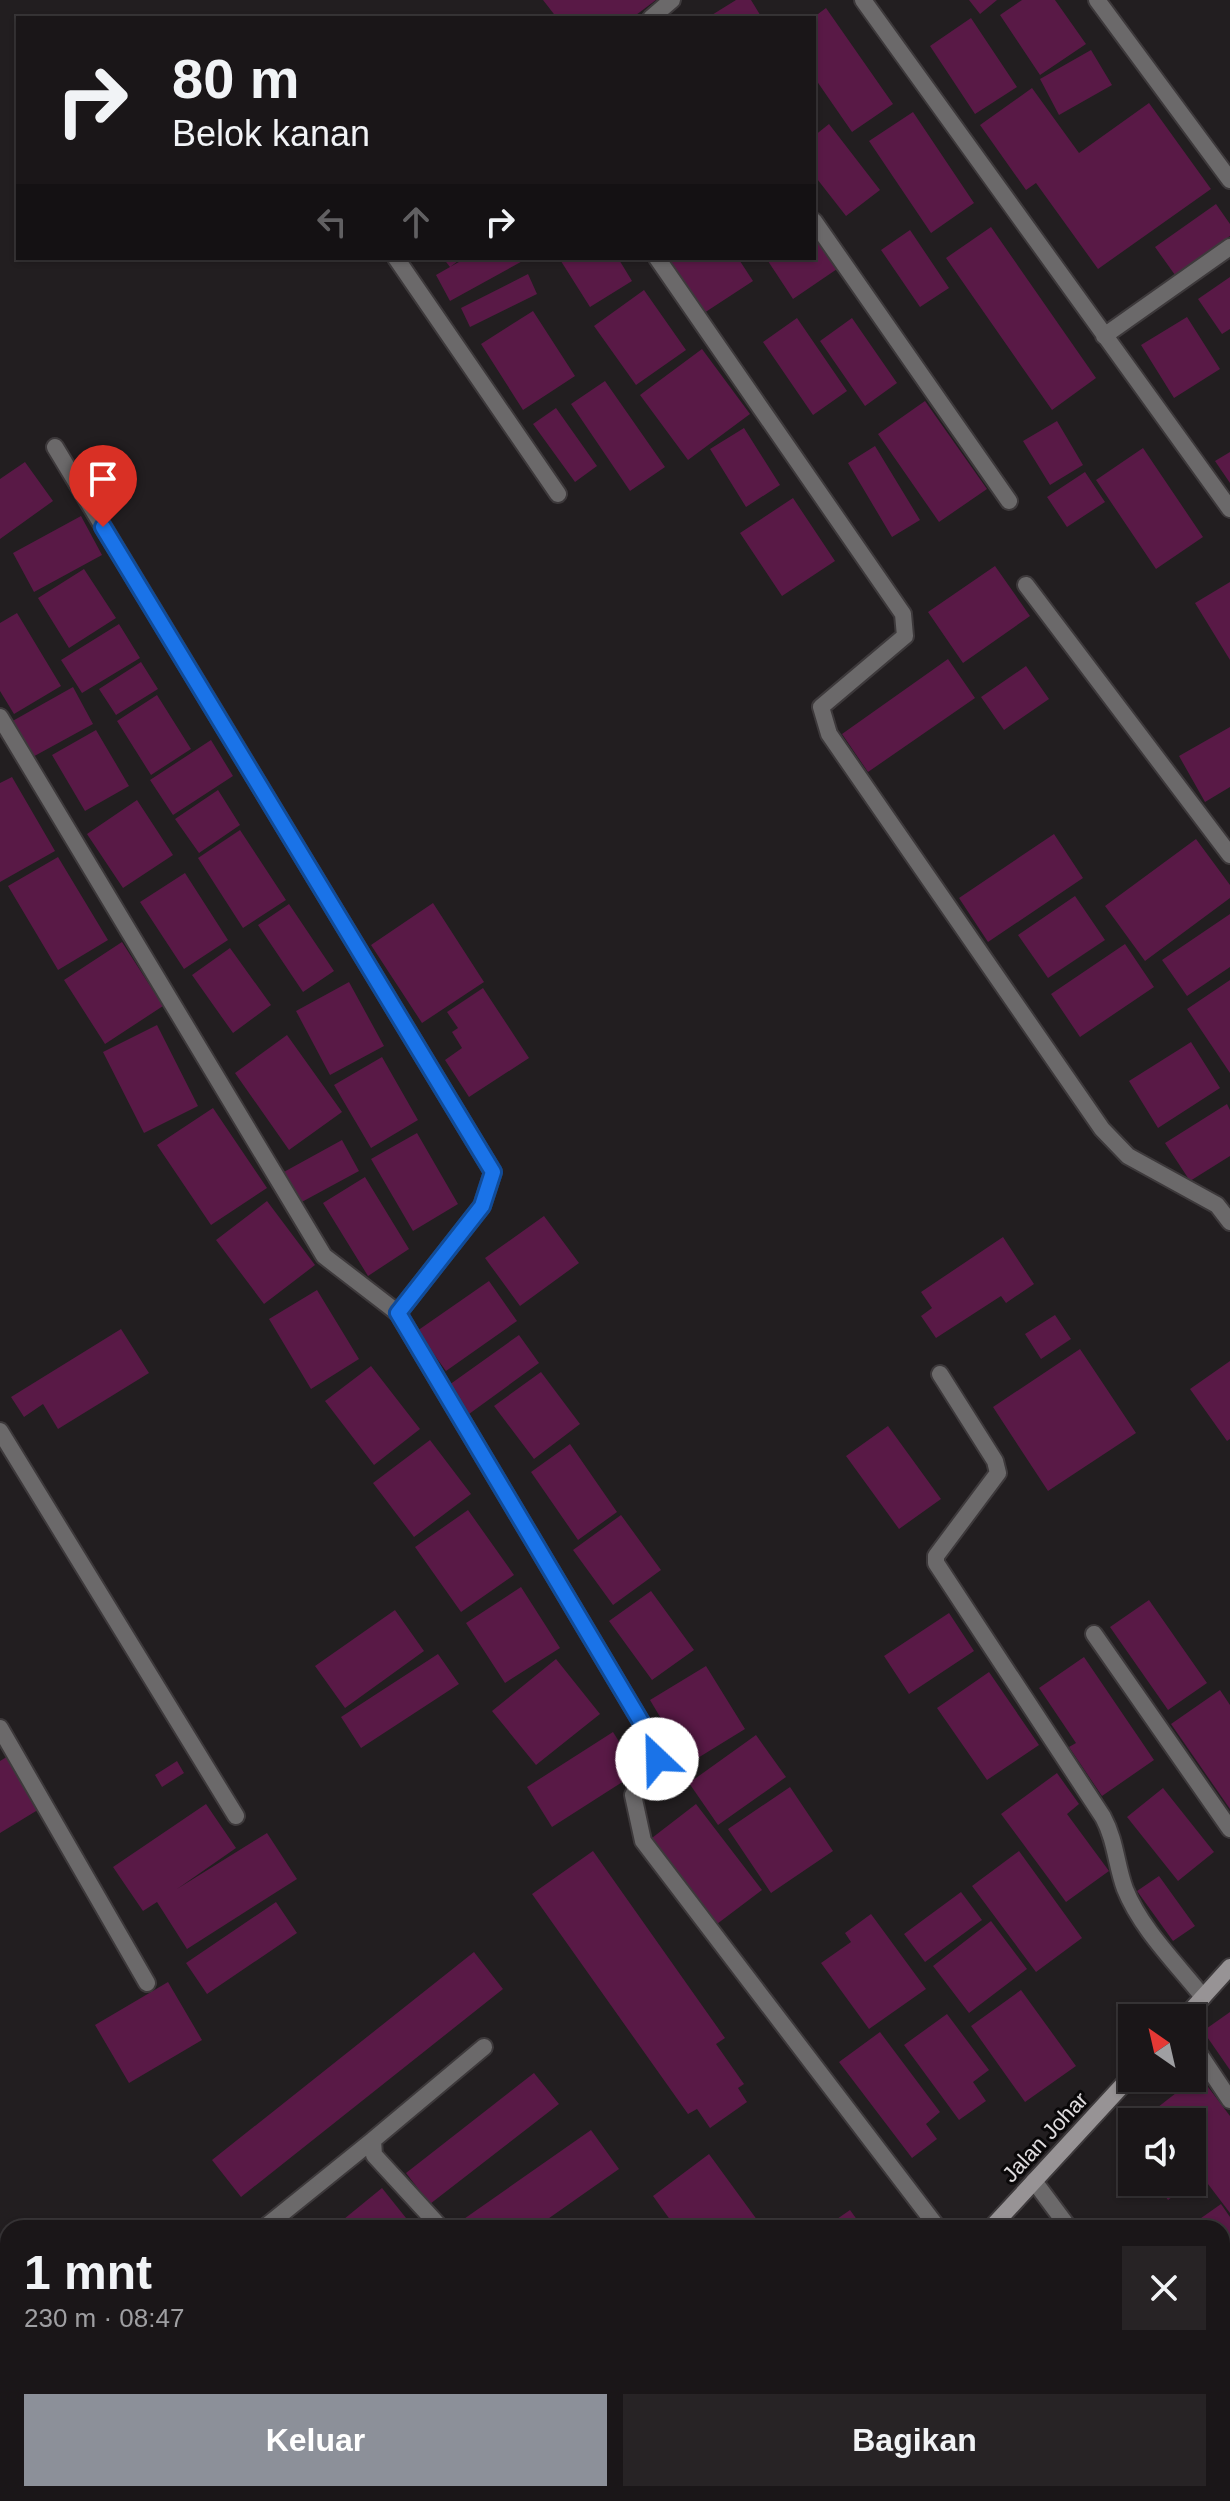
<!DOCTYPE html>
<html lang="id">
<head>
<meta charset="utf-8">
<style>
  :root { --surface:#1a1618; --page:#272325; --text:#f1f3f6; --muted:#9f9fa2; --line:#383537; --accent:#8c9099 }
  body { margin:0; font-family:Helvetica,sans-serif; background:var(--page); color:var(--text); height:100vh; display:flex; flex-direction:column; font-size:30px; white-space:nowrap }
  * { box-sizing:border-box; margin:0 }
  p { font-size:26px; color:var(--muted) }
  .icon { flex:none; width:44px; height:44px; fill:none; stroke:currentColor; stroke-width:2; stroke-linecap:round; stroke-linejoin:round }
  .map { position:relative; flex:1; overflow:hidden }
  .details { position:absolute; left:0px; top:2220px; width:1230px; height:282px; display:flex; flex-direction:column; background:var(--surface); border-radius:24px 24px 0 0; box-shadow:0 2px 6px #0004,0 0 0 2px var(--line) }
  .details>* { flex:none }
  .hud { position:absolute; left:16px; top:16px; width:800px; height:244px; border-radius:0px; box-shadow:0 2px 6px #0004,0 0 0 2px var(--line); background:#1a1618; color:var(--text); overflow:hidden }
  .needle { width:52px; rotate:326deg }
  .tools { position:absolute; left:1118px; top:2004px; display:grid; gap:16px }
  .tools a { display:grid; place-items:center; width:88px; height:88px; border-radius:0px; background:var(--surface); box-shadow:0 2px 6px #0004,0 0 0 2px var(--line); font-size:40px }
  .pin { position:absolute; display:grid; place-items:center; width:68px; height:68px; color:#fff; margin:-82px -34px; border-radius:50% 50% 50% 0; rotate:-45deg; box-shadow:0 0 8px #0007 }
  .pin .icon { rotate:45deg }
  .me { position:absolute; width:88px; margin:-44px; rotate:336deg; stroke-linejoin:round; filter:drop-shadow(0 0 6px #0008) }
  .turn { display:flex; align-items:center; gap:28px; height:168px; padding:0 24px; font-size:36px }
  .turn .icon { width:104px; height:104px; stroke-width:2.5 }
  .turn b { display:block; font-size:56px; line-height:68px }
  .lanes { display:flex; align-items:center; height:76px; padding:0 24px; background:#0003; justify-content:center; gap:40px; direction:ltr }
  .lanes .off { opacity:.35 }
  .round { display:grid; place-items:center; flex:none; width:84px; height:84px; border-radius:0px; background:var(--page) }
  .overview { display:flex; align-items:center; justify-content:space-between; height:136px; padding:0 24px }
  h1 { font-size:48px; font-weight:700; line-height:60px }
  .action { display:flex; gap:16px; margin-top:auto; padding:16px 24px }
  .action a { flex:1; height:92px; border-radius:0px; background:var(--accent); color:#fff; font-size:32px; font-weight:700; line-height:92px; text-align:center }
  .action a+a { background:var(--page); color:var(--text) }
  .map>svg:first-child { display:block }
  .building { fill:#591946 }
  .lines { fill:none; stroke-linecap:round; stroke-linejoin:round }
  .lane-casing { stroke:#3d393b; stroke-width:20 }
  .street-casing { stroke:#3d393b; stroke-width:20 }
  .secondary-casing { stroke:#3d393b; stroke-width:20 }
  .lane { stroke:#6b696a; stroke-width:16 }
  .street { stroke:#6b696a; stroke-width:16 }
  .secondary { stroke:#979395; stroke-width:16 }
  .route-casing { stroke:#114b97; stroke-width:20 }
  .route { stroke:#1a73e8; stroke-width:14 }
  .labels { text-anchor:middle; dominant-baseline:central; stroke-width:6; stroke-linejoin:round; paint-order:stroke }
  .street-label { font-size:22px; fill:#e0dddf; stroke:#0a0809 }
</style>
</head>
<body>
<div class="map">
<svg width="1230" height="2501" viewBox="0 0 1230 2501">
  <rect width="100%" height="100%" fill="#221e20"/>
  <path class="building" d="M 543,0 L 656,0 L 632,18 L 557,18 Z
    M 736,0 L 751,0 L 762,18 L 707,18 Z
    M 969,0 L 997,0 L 980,14 Z
    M 1022,0 L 1055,0 L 1086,44 L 1040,75 L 1000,15 Z
    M 826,8 L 893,104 L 852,132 L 814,77 L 814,17 Z
    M 971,18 L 1017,87 L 975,114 L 930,46 Z
    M 1091,50 L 1112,85 L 1059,115 L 1040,79 Z
    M 1032,88 L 1079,153 L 1149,103 L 1211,189 L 1098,269 L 1036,183 L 1026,190 L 980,125 Z
    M 913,112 L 974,203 L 931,233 L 869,141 Z
    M 829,124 L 880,190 L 846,216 L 814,175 L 814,136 Z
    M 1216,204 L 1230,224 L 1230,236 L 1175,275 L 1155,247 Z
    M 991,227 L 1096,378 L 1052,410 L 946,258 Z
    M 814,229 L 840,267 L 793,299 L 766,258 L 814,258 Z
    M 910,230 L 949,288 L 920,307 L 881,250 Z
    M 443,258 L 462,258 L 450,267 L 466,258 L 528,258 L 450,301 L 436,275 L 450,267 Z
    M 559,258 L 618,258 L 632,281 L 590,307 Z
    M 664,258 L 738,258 L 753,281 L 701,315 Z
    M 528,274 L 537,294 L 470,327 L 461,308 Z
    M 1230,277 L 1230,329 L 1222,334 L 1198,299 Z
    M 644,290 L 686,350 L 636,385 L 594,326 Z
    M 533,311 L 575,376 L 523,410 L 481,344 Z
    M 1187,317 L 1220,369 L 1174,398 L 1141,345 Z
    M 797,318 L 847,391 L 813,415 L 763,342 Z
    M 852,318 L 897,383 L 865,406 L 820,341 Z
    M 702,349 L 750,414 L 688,460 L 640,395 Z
    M 605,381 L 665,467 L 630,491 L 571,404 Z
    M 925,401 L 987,489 L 939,522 L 878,434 Z
    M 556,408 L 597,466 L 575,482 L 533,424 Z
    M 1057,421 L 1083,465 L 1050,485 L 1023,441 Z
    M 744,428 L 780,485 L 746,507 L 710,449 Z
    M 875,446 L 920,520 L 892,537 L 848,463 Z
    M 1143,448 L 1203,537 L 1156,569 L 1096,480 Z
    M 1230,452 L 1230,483 L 1215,461 Z
    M 25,462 L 53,501 L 0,539 L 0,479 Z
    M 1085,472 L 1105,502 L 1067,527 L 1047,497 Z
    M 793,498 L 835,561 L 782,596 L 740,533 Z
    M 81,516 L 102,555 L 34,592 L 13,553 Z
    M 995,566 L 1030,616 L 963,663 L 928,612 Z
    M 84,569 L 116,618 L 69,648 L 38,598 Z
    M 1230,582 L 1230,660 L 1195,603 Z
    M 17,613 L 61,686 L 14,714 L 0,691 L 0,623 Z
    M 119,624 L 140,658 L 82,693 L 61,660 Z
    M 948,659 L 975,698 L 868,772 L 842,734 Z
    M 141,662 L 158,689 L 116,715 L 99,689 Z
    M 1026,666 L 1049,699 L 1004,730 L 981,697 Z
    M 73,687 L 93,724 L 29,759 L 9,723 Z
    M 157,695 L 191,749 L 151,775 L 117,721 Z
    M 1230,727 L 1230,787 L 1205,802 L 1179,756 Z
    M 96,730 L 129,786 L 85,811 L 52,755 Z
    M 211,740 L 233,776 L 173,815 L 150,780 Z
    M 12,777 L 55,851 L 0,882 L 0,783 Z
    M 218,790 L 240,825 L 199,853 L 175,819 Z
    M 137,800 L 173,855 L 123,888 L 87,834 Z
    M 240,830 L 286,900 L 243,928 L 198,858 Z
    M 1054,834 L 1083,878 L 988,942 L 959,898 Z
    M 1196,839 L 1230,885 L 1230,898 L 1145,961 L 1105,906 Z
    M 58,857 L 108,940 L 58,970 L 8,886 Z
    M 185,873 L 228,940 L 184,969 L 140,902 Z
    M 1075,896 L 1105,940 L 1048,978 L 1018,935 Z
    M 433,903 L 484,982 L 422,1023 L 371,945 Z
    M 289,904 L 334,971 L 303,992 L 258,925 Z
    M 1230,914 L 1230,967 L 1187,996 L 1162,960 Z
    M 122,942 L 163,1006 L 105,1044 L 64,980 Z
    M 1125,944 L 1154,987 L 1080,1037 L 1051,994 Z
    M 230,948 L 271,1005 L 233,1033 L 192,975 Z
    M 1230,980 L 1230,1073 L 1187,1009 Z
    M 349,982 L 384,1046 L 330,1075 L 296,1011 Z
    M 483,988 L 529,1058 L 469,1097 L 445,1060 L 462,1048 L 452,1032 L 458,1028 L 447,1012 Z
    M 157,1025 L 198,1106 L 144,1133 L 103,1052 Z
    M 287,1035 L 342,1112 L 289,1150 L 235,1073 Z
    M 1191,1042 L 1220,1088 L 1158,1128 L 1129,1081 Z
    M 382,1057 L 418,1120 L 371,1148 L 334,1085 Z
    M 1227,1104 L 1230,1110 L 1230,1156 L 1190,1181 L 1165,1143 Z
    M 213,1108 L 267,1188 L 211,1225 L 157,1145 Z
    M 417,1133 L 458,1204 L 413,1231 L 371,1159 Z
    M 342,1140 L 359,1171 L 298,1204 L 282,1173 Z
    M 365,1177 L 409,1249 L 368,1276 L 323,1203 Z
    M 267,1201 L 315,1265 L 264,1304 L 216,1240 Z
    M 544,1216 L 579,1263 L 520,1306 L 485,1258 Z
    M 1003,1237 L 1034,1284 L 1006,1303 L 1001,1296 L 936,1338 L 921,1316 L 932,1308 L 921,1292 Z
    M 489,1281 L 517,1321 L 446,1371 L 417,1331 Z
    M 317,1290 L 359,1359 L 311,1389 L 269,1319 Z
    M 1055,1315 L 1071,1339 L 1041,1359 L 1025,1334 Z
    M 121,1329 L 149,1373 L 58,1429 L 43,1404 L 24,1417 L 11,1397 Z
    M 519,1335 L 539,1363 L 469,1414 L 449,1385 Z
    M 1080,1349 L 1136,1433 L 1048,1491 L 993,1407 Z
    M 1230,1361 L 1230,1439 L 1227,1441 L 1190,1389 Z
    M 371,1366 L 420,1429 L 374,1465 L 325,1401 Z
    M 541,1372 L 580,1424 L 534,1459 L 494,1406 Z
    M 888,1426 L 941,1499 L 899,1529 L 846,1456 Z
    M 430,1440 L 471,1494 L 414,1537 L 373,1483 Z
    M 570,1444 L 617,1512 L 578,1540 L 531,1472 Z
    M 468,1510 L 514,1575 L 461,1612 L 415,1547 Z
    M 621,1515 L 661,1570 L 613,1605 L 573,1550 Z
    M 521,1587 L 560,1648 L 505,1683 L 466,1623 Z
    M 651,1591 L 694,1650 L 652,1680 L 609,1621 Z
    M 1149,1600 L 1207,1683 L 1168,1710 L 1110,1627 Z
    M 395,1610 L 424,1651 L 345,1708 L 315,1666 Z
    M 949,1613 L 974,1651 L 909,1694 L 884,1656 Z
    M 438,1654 L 459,1684 L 361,1748 L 341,1717 Z
    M 1084,1657 L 1154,1760 L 1102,1796 L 1069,1747 L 1076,1743 L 1039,1688 Z
    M 556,1659 L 600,1714 L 536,1765 L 492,1711 Z
    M 706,1666 L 745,1729 L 688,1764 L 650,1700 Z
    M 989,1672 L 1039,1745 L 987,1780 L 937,1708 Z
    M 1220,1690 L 1230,1705 L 1230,1809 L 1171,1724 Z
    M 613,1732 L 638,1772 L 552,1827 L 527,1787 Z
    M 756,1735 L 786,1777 L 718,1825 L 689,1783 Z
    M 10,1755 L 41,1808 L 0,1833 L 0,1761 Z
    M 177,1761 L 184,1773 L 162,1787 L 155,1775 Z
    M 1057,1773 L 1079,1804 L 1067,1814 L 1109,1871 L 1066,1902 L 1001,1814 Z
    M 790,1787 L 833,1851 L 771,1893 L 728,1829 Z
    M 1163,1788 L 1214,1852 L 1178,1881 L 1127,1817 Z
    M 206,1804 L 236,1848 L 177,1889 L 267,1833 L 297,1879 L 187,1949 L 157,1902 L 143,1911 L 113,1867 Z
    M 696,1804 L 762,1890 L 713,1927 L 648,1841 Z
    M 593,1851 L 725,2038 L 716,2044 L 744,2084 L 738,2088 L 747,2102 L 710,2128 L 697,2109 L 688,2114 L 532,1894 Z
    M 1019,1851 L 1082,1938 L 1036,1972 L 972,1886 Z
    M 1159,1876 L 1195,1926 L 1173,1941 L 1137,1891 Z
    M 961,1892 L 982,1920 L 925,1962 L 904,1934 Z
    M 276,1902 L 297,1933 L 207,1994 L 186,1963 Z
    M 871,1914 L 926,1989 L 869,2029 L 821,1963 L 851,1942 L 845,1933 Z
    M 991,1921 L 1027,1969 L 969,2013 L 933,1966 Z
    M 474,1952 L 503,1989 L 241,2197 L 212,2160 Z
    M 168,1982 L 202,2040 L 129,2083 L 95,2025 Z
    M 1021,1990 L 1076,2066 L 1025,2102 L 971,2026 Z
    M 1230,2012 L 1230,2070 L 1203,2031 Z
    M 947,2014 L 989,2070 L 973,2082 L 986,2101 L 959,2120 L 904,2045 Z
    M 880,2032 L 940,2112 L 926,2124 L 937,2139 L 912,2158 L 839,2062 Z
    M 534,2073 L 559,2104 L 430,2204 L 406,2173 Z
    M 1199,2075 L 1230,2116 L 1230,2213 L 1192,2163 L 1192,2122 L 1161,2122 L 1153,2111 Z
    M 591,2130 L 619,2169 L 535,2228 L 451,2228 Z
    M 709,2154 L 763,2228 L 676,2228 L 653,2196 Z
    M 1155,2182 L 1192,2182 L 1168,2200 Z
    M 382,2188 L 406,2218 L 394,2228 L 333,2228 Z
    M 1221,2204 L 1230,2217 L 1230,2311 L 1222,2300 L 1222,2228 L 1187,2228 Z
    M 850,2210 L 863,2228 L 824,2228 Z
    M 293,2494 L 367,2494 L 373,2501 L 299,2501 Z
    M 553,2494 L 587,2494 L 593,2501 L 544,2501 Z
    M 846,2494 L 947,2494 L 952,2501 L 851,2501 Z
    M 1154,2494 L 1197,2494 L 1202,2501 L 1154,2501 L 1151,2496 Z"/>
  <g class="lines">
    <g class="lane-casing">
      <path id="lane" d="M 264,2228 L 373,2140
        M 441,2228 L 374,2155 L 373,2140 L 484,2047
        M 656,2494 L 662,2501"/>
    </g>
    <g class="street-casing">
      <path id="street" d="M 863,0 L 1230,509
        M 1097,0 L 1230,180
        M 651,18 L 672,0
        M 814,221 L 1009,501
        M 396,258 L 558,494
        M 657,258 L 903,614 L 905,636 L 821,707 L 829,734 L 1102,1129 L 1128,1156 L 1217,1205 L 1230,1222
        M 1104,336 L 1230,247
        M 55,447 L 493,1172 L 482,1206 L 398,1313
        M 1026,585 L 1230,855
        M 0,717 L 324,1256 L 398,1313 L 656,1747 L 657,1759 L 633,1795 L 643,1841 L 938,2228
        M 940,1374 L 995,1461 L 998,1473 L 936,1556 L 936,1563 L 1103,1817 C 1116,1841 1116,1865 1125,1889 C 1141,1929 1177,1964 1203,1997
        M 0,1431 L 236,1816
        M 1094,1634 L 1230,1829
        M 0,1728 L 147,1983
        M 1192,2043 L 1230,2100
        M 1034,2181 L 1069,2228
        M 1222,2435 L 1230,2446"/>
    </g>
    <g class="secondary-casing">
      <path id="secondary" d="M 1184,2018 L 1230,1967
        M 991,2228 L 1132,2075
        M 747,2501 L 753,2494"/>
    </g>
    <use href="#lane" class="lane"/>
    <use href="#street" class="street"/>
    <use href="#secondary" class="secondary"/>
  </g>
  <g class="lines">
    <g class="route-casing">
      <path id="route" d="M 103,527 L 493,1172 L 482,1206 L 398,1313 L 656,1747 L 657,1759"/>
    </g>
    <use href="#route" class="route"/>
  </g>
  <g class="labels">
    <g class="street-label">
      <text transform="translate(1045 2137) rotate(-47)">Jalan Johar</text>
    </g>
  </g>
</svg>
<div class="tools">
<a><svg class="needle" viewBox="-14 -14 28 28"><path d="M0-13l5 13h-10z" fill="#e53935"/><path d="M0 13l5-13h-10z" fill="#9f9fa2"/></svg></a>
<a><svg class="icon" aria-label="sound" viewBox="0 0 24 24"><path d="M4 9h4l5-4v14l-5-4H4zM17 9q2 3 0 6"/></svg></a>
</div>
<div class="pin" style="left:103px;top:527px;background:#d93025"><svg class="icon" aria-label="arrive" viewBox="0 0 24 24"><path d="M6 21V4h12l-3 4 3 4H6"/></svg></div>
<svg class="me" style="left:657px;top:1759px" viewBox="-20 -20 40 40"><circle r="19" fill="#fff"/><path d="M0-13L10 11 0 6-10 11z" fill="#1a73e8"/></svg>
<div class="hud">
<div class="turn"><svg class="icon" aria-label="right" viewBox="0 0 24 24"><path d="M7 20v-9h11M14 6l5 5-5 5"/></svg><div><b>80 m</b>Belok kanan</div></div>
<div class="lanes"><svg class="icon off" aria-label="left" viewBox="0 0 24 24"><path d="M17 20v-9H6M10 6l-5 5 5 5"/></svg><svg class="icon off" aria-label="ahead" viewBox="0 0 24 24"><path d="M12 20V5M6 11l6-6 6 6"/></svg><svg class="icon" aria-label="right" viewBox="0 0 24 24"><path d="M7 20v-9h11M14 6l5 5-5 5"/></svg></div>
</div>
<section class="details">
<div class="overview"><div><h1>1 mnt</h1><p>230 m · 08:47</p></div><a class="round"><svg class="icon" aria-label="close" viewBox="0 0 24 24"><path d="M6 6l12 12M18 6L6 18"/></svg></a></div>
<div class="action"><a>Keluar</a><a>Bagikan</a></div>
</section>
</div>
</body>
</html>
